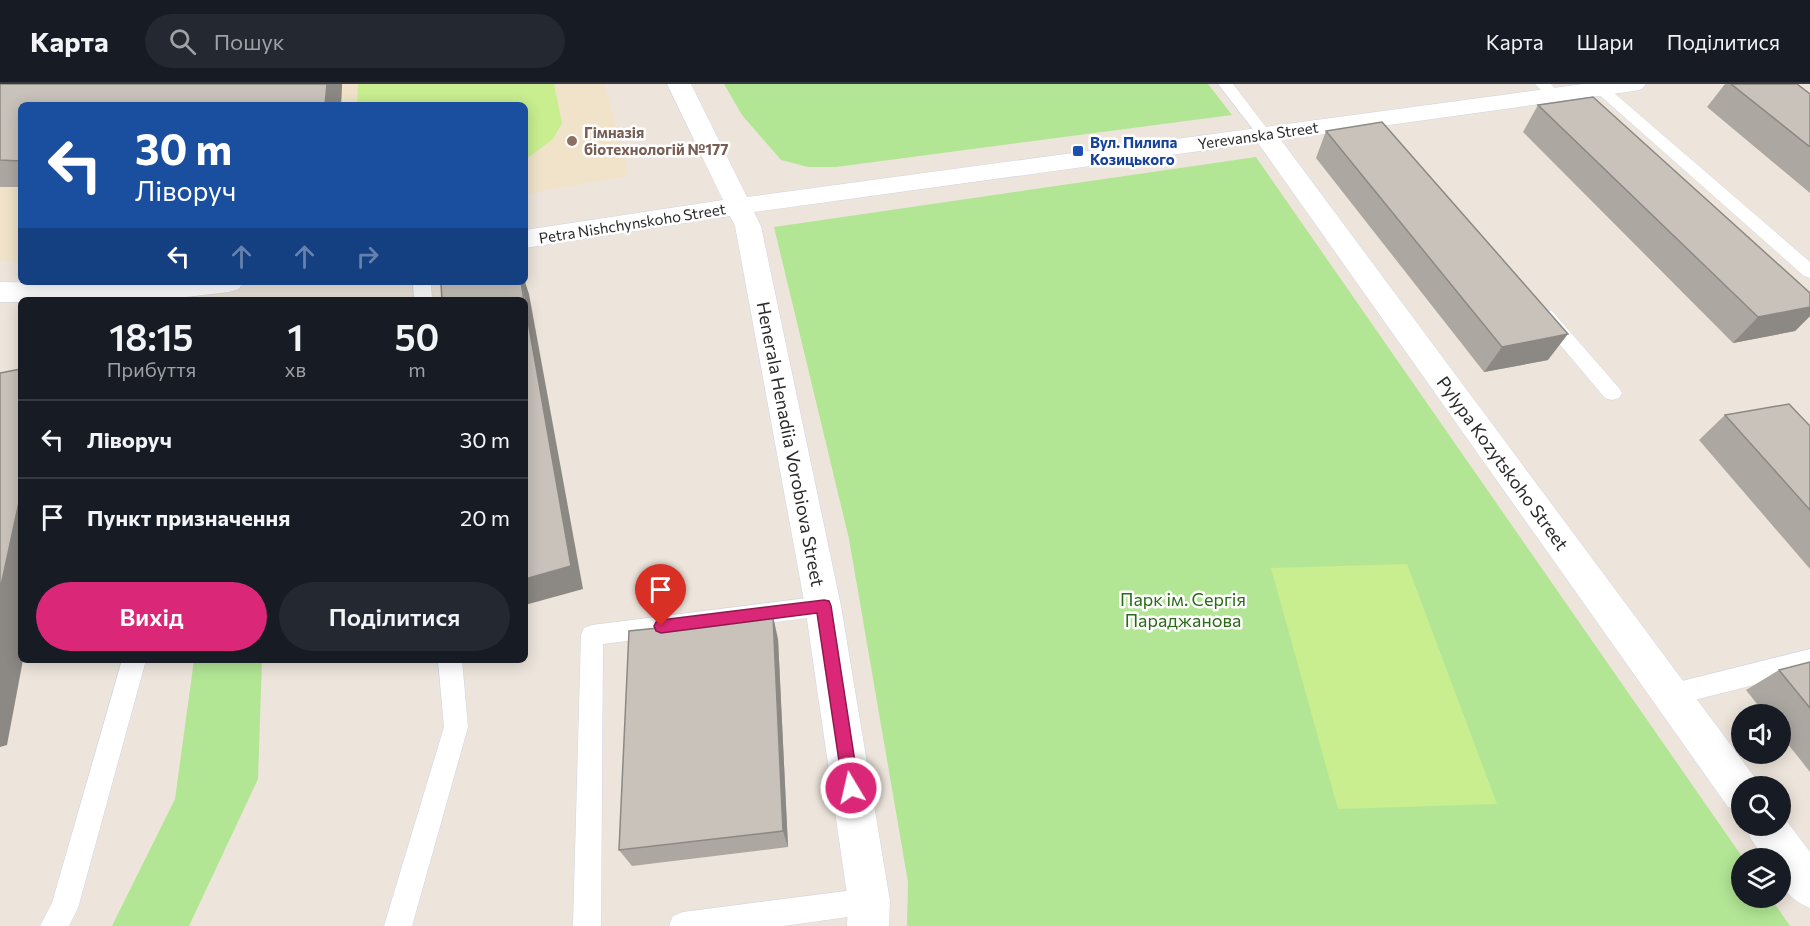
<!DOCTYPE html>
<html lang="uk">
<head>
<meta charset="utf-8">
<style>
  :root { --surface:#171b24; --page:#242831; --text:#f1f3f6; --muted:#9ea1a6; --line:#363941; --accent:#db2777 }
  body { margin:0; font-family:Commissioner,sans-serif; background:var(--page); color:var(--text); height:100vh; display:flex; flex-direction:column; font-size:22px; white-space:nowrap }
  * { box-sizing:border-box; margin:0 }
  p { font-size:20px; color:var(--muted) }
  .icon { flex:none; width:33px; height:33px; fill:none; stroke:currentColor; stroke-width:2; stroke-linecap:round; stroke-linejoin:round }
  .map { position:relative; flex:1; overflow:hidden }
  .details { position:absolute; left:18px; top:213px; width:510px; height:366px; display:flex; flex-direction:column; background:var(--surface); border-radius:9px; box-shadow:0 3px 15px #0003 }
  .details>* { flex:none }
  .banner { position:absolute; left:18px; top:18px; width:510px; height:183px; border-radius:9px; box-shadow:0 3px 15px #0003; background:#1a4fa0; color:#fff; overflow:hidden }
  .tools { position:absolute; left:1731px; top:620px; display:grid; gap:12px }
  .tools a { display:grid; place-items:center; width:60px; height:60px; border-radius:50%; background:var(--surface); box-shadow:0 3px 15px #0003; font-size:30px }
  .pin { position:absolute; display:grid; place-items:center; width:51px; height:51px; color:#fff; margin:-62px -26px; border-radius:50% 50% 50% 0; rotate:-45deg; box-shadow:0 0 6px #0007 }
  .pin .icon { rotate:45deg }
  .me { position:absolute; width:66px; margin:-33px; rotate:351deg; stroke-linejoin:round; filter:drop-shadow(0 0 4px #0008) }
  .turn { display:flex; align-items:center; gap:21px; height:126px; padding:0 18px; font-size:27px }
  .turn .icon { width:78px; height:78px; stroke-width:2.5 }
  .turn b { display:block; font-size:42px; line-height:51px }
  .lanes { display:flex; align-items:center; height:57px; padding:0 18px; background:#0003; justify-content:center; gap:30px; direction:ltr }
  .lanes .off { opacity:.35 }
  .eta { display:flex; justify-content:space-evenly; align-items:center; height:102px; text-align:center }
  .eta b { font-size:36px; font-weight:600; line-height:42px }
  .cta { display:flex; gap:12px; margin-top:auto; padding:12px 18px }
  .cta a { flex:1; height:69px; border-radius:36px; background:var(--accent); color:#fff; font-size:24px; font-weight:600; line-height:69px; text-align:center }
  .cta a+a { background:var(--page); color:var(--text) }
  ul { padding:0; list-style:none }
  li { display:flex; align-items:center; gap:18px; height:78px; padding:0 18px; border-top:2px solid var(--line) }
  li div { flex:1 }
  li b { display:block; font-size:22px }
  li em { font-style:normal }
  header { display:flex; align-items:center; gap:36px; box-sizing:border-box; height:84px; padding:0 30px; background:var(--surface); border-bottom:2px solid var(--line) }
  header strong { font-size:28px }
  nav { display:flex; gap:33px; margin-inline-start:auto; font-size:21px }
  .search { width:420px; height:54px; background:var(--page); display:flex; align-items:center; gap:15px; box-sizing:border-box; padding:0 21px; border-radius:33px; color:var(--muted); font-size:22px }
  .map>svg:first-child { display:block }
  .education { fill:#f0e3ca }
  .green { fill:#b2e695 }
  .pitch { fill:#c8ee90 }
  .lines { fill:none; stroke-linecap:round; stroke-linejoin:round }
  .service-casing { stroke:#d0d4e4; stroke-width:1 }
  .minor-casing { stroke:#d0d4e4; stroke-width:1 }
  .service { fill:#fff; fill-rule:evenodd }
  .minor { fill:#fff; fill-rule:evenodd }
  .wall { fill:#aca7a1 }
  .shaded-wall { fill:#8c8883 }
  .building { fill:#c8c2bb; stroke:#8c8883; stroke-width:1.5 }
  .route { fill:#db2777; stroke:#8e194d; stroke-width:1.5 }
  .education-dot { fill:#8d6e63; stroke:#fff; stroke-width:2 }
  .transit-dot { fill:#1a4fb4; stroke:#fff; stroke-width:2 }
  .labels { text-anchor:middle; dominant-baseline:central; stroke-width:5; stroke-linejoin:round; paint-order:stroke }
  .far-education-label { font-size:15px; font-weight:bold; fill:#785e54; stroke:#fff; text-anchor:start }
  .far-street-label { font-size:15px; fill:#2a2a2a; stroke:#fff }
  .far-transit-label { font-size:15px; font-weight:bold; fill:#164399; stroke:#fff; text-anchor:start }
  .street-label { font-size:18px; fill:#2a2a2a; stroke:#fff }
  .park-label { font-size:18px; fill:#296b16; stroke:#fff }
</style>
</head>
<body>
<header>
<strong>Карта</strong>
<div class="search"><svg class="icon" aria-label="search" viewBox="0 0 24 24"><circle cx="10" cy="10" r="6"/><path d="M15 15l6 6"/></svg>Пошук</div>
<nav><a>Карта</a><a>Шари</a><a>Поділитися</a></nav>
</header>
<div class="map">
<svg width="1810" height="842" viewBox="0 0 1810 842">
  <rect width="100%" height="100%" fill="#ede5db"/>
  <path class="education" d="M 0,0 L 605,0 L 629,92 L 525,110 L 525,21 L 21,21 L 21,178 L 0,177 Z"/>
  <path class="green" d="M 724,0 L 1208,0 L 1232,31 L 836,83 L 808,83 L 781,76 L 742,31 Z
    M 1256,73 L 1743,774 L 1742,813 L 1770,813 L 1790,842 L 907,842 L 908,798 L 849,455 L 774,143 Z
    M 194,576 L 262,576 L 258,695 L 189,842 L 112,842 L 175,715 Z"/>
  <path class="pitch" d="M 358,0 L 554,0 L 562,39 L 553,55 L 525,76 L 525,21 L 357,21 Z
    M 1407,480 L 1497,720 L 1338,725 L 1271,484 Z"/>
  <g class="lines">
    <g class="service-casing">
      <path id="service" d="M 1218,0 L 1233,0 L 1269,47 L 1272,50 L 1269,53 L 1259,53 Z
        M 1535,0 L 1551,0 L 1561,11 L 1554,15 L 1549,14 Z
        M 1601,1 L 1606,2 L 1810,178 L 1810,194 L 1804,192 L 1596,8 L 1594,5 Z
        M 413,198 L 431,198 L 432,216 L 414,216 Z
        M 1546,226 L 1552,227 L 1619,304 L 1622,309 L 1619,314 L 1612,316 L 1605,314 L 1540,237 L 1537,232 L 1540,227 Z
        M 823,512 L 831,515 L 834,522 L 831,529 L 823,532 L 603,560 L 601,842 L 573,842 L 581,551 L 584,544 L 592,541 Z
        M 1810,565 L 1810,587 L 1670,622 L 1662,619 L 1658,611 L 1662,603 L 1670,600 Z
        M 122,576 L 146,576 L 78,824 L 69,842 L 40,842 L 52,819 Z
        M 438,576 L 462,576 L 468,643 L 412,842 L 384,842 L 444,643 Z
        M 869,804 L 879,807 L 882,817 L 879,827 L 869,830 L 784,842 L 669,842 L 673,832 L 683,828 Z"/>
    </g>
    <g class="minor-casing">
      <path id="minor" d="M 667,0 L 691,0 L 747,113 L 1583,0 L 1646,0 L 1642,5 L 1634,7 L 1281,56 L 1756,695 L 1759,702 L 1742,702 L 1742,728 L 1728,723 L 1258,59 L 754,128 L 761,142 L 841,522 L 890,817 L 889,842 L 847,842 L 848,817 L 805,522 L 735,142 L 730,132 L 525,164 L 525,146 L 723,116 Z
        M 0,198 L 130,200 L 149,198 L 243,198 L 239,205 L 229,208 L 160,216 L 21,216 L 21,218 L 0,218 Z
        M 1780,728 L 1810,768 L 1810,824 C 1784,813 1780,800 1780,774 L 1764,774 L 1751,755 L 1745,741 L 1780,741 Z"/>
    </g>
    <use href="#service" class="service"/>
    <use href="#minor" class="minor"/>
  </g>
  <path class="wall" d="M 0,0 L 342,0 L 341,21 L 21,21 L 21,103 L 0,103 Z
    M 1725,0 L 1797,0 L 1810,10 L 1810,109 L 1707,23 Z
    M 1538,21 L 1810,209 L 1810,232 L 1795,247 L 1733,259 L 1523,48 Z
    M 1326,47 L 1548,276 L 1484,288 L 1316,74 Z
    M 1725,331 L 1810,342 L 1810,485 L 1699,356 Z
    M 778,555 L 788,763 L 632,782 L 619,766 Z
    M 1810,578 L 1810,688 L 1780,650 L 1780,630 L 1765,630 L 1746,606 L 1779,586 Z"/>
  <path class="shaded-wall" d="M 327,0 L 342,0 L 341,21 L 325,21 Z
    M 521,198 L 525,198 L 529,210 L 583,505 L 525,521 L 525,216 Z
    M 1810,223 L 1810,232 L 1795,247 L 1733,259 L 1758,233 Z
    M 1568,250 L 1548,276 L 1484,288 L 1502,263 Z
    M 21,409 L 21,576 L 23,576 L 7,661 L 0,663 L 0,506 Z
    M 773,532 L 778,555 L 788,763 L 783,747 Z"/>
  <path class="building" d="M 0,0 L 327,0 L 325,21 L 21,21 L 21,77 L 0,76 Z
    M 1731,0 L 1797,0 L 1810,10 L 1810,63 Z
    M 1593,13 L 1810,209 L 1810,223 L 1758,233 L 1538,21 Z
    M 1382,38 L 1568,250 L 1502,263 L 1326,47 Z
    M 451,198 L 521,198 L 524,216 L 442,216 L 441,200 Z
    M 525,220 L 571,482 L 525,495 Z
    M 21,285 L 21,409 L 0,506 L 0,289 Z
    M 1789,320 L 1810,342 L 1810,426 L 1725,331 Z
    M 773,532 L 783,747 L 619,766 L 629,547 Z
    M 1810,578 L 1810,624 L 1779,586 Z"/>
  <path class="route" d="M 824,516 L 829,517 L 831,522 L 859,704 L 857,710 L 851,712 L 845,710 L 843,704 L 817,529 L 661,549 L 656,547 L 654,542 L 656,538 L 661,536 Z"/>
  <circle class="education-dot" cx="572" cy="57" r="6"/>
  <rect class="transit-dot" x="1072" y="61" width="12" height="12" rx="3"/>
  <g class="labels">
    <g class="far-education-label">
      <text x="584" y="48">Гімназія<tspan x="584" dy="17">біотехнологій №177</tspan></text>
    </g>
    <g class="far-street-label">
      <text transform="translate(1258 51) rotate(-8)">Yerevanska Street</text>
      <text transform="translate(632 139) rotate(-9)">Petra Nishchynskoho Street</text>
    </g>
    <g class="far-transit-label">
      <text x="1090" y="58">Вул. Пилипа<tspan x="1090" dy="17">Козицького</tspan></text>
    </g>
    <g class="street-label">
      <text transform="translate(791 360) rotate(79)">Henerala Henadiia Vorobiova Street</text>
      <text transform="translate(1503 379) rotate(54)">Pylypa Kozytskoho Street</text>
    </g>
    <g class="park-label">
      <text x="1183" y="515">Парк ім. Сергія<tspan x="1183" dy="21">Параджанова</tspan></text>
    </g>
  </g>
</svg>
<div class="tools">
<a><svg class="icon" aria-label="sound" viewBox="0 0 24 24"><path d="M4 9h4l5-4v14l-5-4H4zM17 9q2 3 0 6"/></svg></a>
<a><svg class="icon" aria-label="search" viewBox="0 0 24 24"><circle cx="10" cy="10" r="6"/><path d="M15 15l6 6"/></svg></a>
<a><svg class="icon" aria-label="layers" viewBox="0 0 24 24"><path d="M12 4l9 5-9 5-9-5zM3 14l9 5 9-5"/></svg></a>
</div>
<div class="pin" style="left:661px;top:542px;background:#d93025"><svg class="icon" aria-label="arrive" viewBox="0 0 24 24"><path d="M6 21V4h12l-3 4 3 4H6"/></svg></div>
<svg class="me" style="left:851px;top:704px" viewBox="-20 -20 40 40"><circle r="17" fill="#db2777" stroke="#fff" stroke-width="3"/><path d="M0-11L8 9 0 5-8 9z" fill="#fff"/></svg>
<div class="banner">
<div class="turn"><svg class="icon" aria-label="left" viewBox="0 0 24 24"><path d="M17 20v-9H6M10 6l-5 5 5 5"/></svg><div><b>30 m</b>Ліворуч</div></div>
<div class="lanes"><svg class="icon" aria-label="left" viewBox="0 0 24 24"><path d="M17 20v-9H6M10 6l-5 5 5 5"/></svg><svg class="icon off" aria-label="ahead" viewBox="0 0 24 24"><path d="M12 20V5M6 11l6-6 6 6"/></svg><svg class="icon off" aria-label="ahead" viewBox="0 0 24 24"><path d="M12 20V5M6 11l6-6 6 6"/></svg><svg class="icon off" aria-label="right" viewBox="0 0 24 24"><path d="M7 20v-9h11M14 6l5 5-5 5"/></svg></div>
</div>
<section class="details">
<div class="eta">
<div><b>18:15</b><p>Прибуття</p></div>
<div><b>1</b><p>хв</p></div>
<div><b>50</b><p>m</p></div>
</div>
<ul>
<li><svg class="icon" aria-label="left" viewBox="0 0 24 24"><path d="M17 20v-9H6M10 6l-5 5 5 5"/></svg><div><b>Ліворуч</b></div><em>30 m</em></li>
<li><svg class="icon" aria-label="arrive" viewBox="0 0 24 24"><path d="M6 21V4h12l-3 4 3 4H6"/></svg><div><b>Пункт призначення</b></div><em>20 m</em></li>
</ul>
<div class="cta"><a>Вихід</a><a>Поділитися</a></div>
</section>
</div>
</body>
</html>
